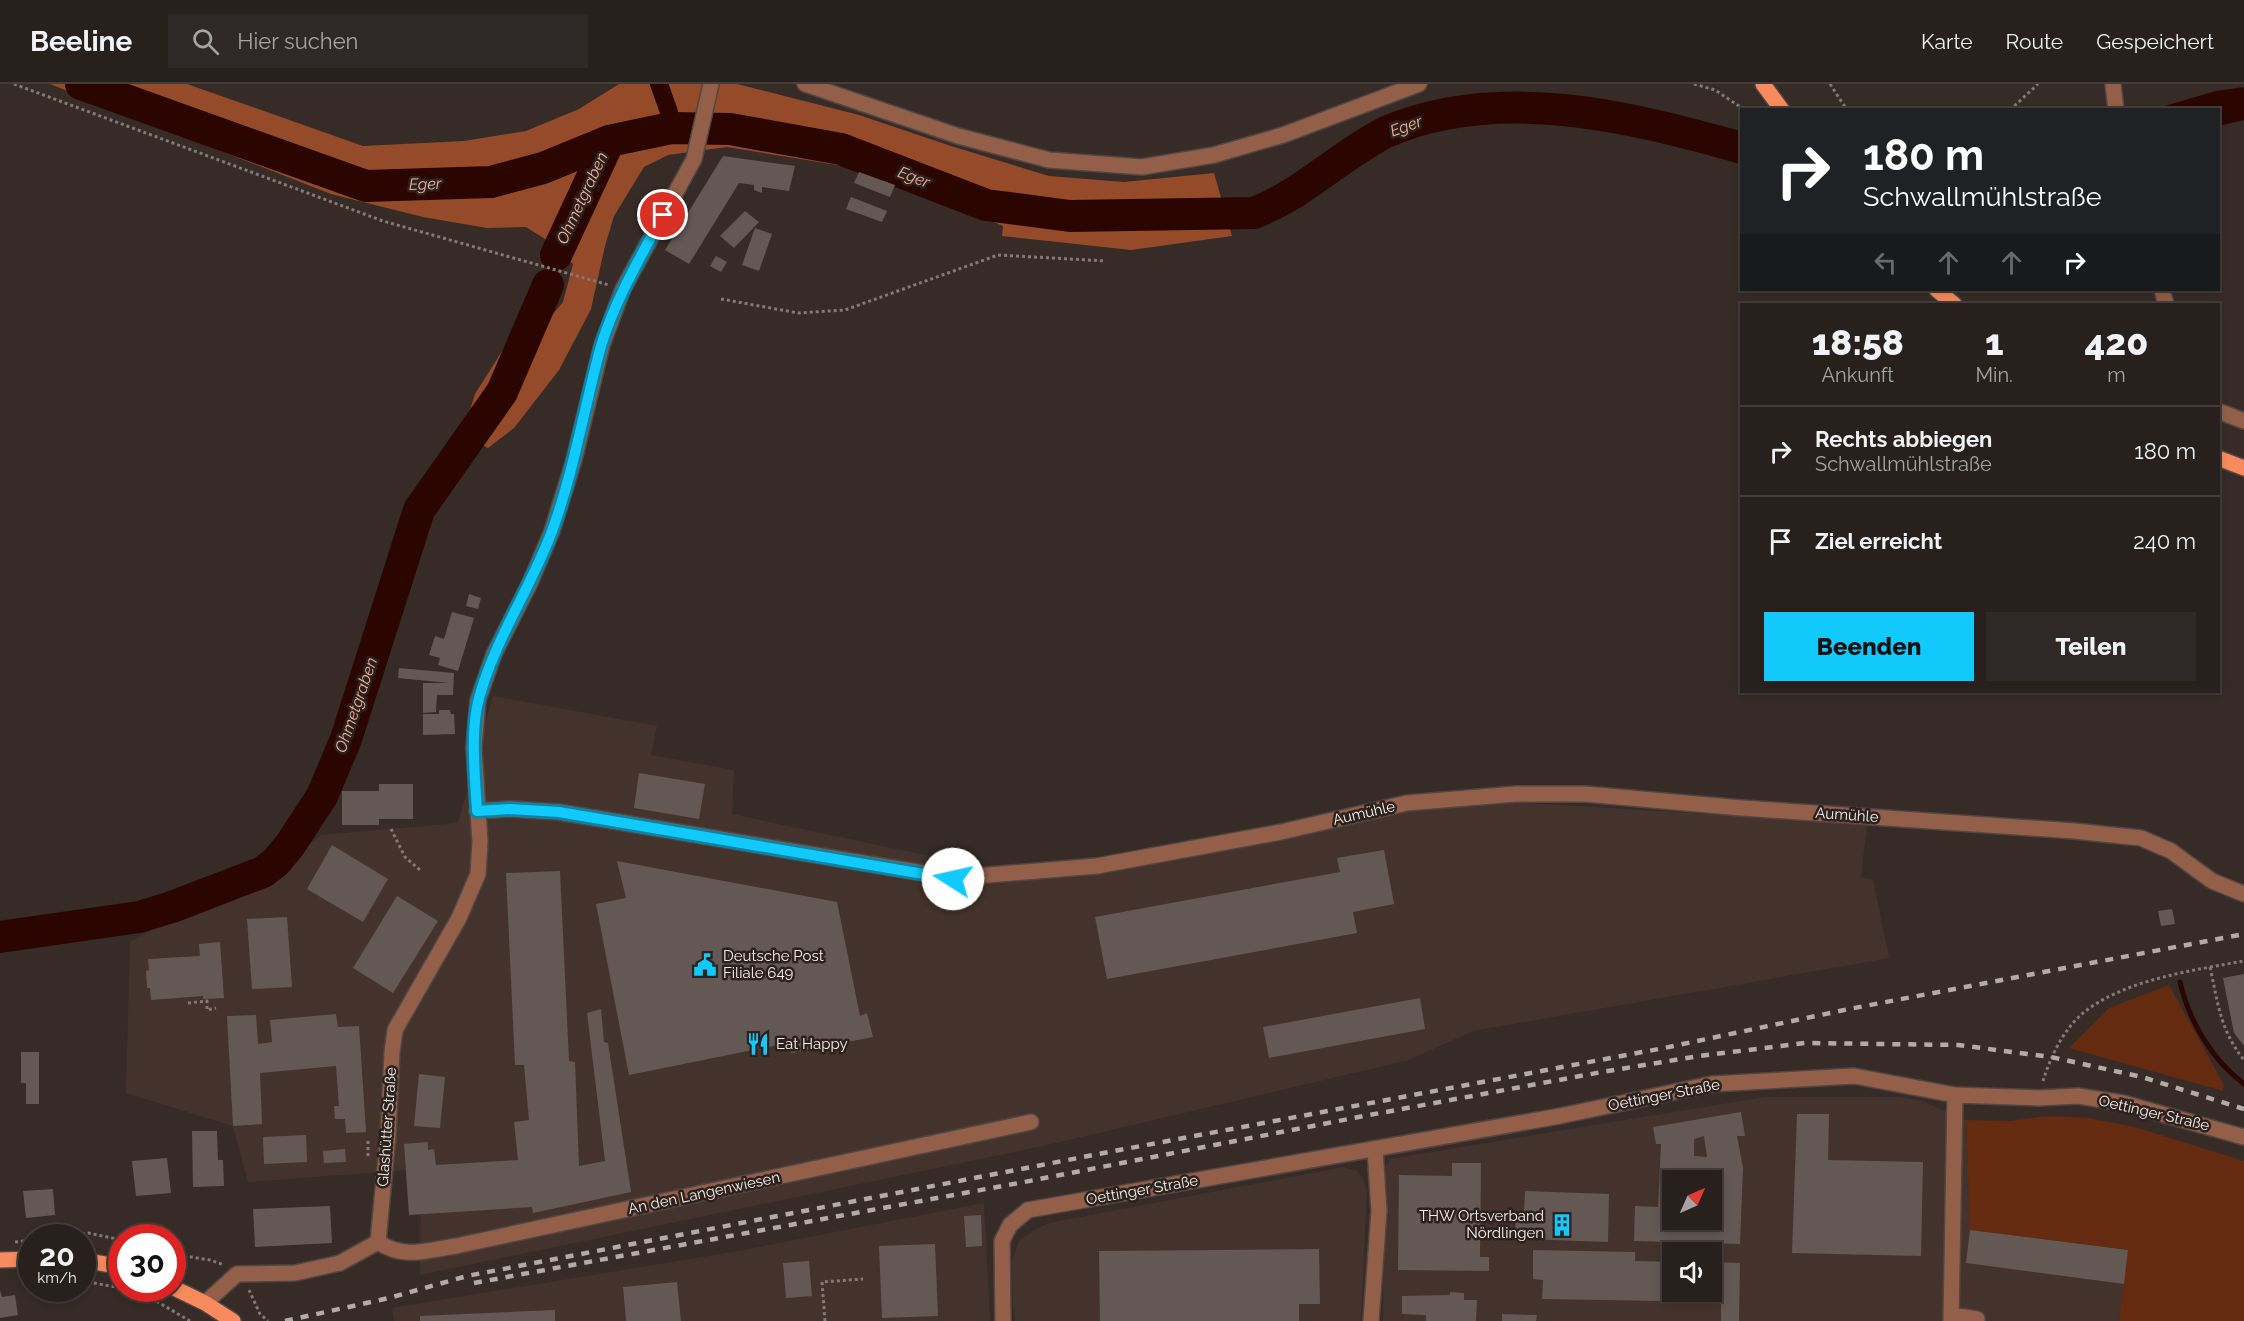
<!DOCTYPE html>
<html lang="de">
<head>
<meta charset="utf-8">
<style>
  :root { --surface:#28201d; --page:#302826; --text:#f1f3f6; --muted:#a5a3a4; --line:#443e3b; --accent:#11cafb }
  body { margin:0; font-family:Raleway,sans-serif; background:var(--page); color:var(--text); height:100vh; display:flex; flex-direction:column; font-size:22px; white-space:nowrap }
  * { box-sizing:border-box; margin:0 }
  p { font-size:20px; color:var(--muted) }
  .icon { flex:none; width:33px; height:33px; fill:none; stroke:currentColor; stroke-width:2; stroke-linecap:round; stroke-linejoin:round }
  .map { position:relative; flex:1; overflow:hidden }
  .drawer { position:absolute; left:1740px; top:219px; width:480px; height:390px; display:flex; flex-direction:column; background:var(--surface); border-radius:0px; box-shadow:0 3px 9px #0003,0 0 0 2px var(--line) }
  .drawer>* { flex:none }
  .banner { position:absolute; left:1740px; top:24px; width:480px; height:183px; border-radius:0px; box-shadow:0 3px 9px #0003,0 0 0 2px var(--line); background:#202124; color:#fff; overflow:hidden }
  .needle { width:39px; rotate:45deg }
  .controls { position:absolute; left:1662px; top:1086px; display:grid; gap:12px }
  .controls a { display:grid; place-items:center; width:60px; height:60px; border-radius:0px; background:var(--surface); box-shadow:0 3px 9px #0003,0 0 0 2px var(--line); font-size:30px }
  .speed { position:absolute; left:18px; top:1140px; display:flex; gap:12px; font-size:30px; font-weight:700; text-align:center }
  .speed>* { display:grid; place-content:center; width:78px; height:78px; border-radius:50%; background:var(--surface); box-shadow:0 3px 9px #0003,0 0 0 2px var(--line); line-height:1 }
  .speed small { font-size:15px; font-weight:400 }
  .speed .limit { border:9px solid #d22; background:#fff; color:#111 }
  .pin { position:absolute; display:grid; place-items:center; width:51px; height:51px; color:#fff; margin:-26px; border:3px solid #fff; border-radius:50%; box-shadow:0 2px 6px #0007 }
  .me { position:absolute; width:66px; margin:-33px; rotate:280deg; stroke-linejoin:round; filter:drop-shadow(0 0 4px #0008) }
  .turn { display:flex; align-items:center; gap:21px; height:126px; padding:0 24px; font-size:27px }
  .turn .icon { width:78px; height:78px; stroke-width:2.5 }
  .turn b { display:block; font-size:42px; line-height:51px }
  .lanes { display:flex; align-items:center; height:57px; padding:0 24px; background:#0003; justify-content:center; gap:30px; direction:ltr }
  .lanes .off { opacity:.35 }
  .eta { display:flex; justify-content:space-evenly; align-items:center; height:102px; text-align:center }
  .eta b { font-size:36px; font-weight:800; line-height:42px }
  .action { display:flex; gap:12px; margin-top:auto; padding:12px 24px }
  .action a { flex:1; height:69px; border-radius:0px; background:var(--accent); color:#111; font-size:24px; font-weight:800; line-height:69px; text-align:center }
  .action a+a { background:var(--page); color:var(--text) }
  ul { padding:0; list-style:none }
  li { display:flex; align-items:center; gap:18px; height:90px; padding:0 24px; border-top:2px solid var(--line) }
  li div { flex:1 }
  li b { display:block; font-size:22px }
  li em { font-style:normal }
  header { display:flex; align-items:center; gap:36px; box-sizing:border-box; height:84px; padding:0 30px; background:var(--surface); border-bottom:2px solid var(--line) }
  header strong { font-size:28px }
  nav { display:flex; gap:33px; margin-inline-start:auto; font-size:21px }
  .search { width:420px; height:54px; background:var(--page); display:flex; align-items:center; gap:15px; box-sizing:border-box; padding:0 21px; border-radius:0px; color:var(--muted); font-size:22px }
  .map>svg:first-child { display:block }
  .built { fill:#44332c; fill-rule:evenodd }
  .green { fill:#642b10 }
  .forest { fill:#954b29 }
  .water { fill:#2b0600 }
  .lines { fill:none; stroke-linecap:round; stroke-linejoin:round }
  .stream { stroke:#2b0600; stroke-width:5 }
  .canal { stroke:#2b0600; stroke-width:18 }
  .river { stroke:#2b0600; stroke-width:32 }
  .building { fill:#645854; fill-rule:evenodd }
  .minor-casing { stroke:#514643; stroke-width:18 }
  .major-casing { stroke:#514643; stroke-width:18 }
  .path { stroke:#837976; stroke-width:3; stroke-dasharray:3 3; stroke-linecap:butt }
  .minor { stroke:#935f48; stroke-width:15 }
  .major { stroke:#f78b5d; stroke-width:15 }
  .rail { stroke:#b3aba7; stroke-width:4.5; stroke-dasharray:8 8; stroke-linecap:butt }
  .route-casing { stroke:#0b83a3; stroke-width:15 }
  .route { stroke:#11cafb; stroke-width:10 }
  .labels { text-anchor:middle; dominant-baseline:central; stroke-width:5; stroke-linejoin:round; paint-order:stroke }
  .street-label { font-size:15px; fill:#f6efec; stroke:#2c211d }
  .poi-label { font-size:15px; fill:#f6efec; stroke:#2c211d; text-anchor:start }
  .water-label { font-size:16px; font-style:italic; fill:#f5b59a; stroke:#2c211d }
</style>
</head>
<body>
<header>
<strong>Beeline</strong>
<div class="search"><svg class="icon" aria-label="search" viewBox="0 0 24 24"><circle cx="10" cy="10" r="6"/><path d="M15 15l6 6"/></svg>Hier suchen</div>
<nav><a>Karte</a><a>Route</a><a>Gespeichert</a></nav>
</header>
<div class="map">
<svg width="2244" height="1237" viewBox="0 0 2244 1237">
  <rect width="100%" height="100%" fill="#362b27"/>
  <path class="built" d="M 493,612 L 657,642 L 651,671 L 734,686 L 732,730 L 1033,794 L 1464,715 L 1867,740 L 1861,793 L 1873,796 L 1889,874 L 1473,947 L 1409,976 L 1043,1062 L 420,1191 L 421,1085 L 248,1098 L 233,1042 L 126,1009 L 130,858 L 234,800 L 277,787 L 321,751 L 458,739 Z
    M 1765,1013 L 1899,1013 L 1922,1017 L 1966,1036 L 1971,1146 L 2128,1166 L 2119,1237 L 1383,1237 L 1384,1085 L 1390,1075 ZM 1672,1096 L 1712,1096 L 1712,1136 L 1672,1136 ZM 1672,1168 L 1712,1168 L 1712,1208 L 1672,1208 Z
    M 1343,1083 L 1357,1087 L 1364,1096 L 1367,1105 L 1361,1237 L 1015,1237 L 1013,1221 L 1012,1177 L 1019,1157 L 1033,1147 L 1049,1139 Z
    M 984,1119 L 990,1237 L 394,1237 L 392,1224 L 733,1168 Z"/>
  <path class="green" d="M 2169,901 L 2224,1001 L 2223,1007 L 2069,964 L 2109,924 Z
    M 2046,1032 L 2089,1034 L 2135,1043 L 2244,1077 L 2244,1237 L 2119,1237 L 2128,1166 L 1970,1146 L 1966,1036 L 2011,1037 Z"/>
  <path class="forest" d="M 50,0 L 187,0 L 363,62 L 464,57 L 526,47 L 579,25 L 619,0 L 737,0 L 859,31 L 951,62 L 1049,92 L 1124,98 L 1214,89 L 1232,152 L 1131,166 L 1002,152 L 1003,142 L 874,87 L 727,63 L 668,71 L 644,83 L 614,132 L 605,162 L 591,225 L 559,286 L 514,344 L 488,364 L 466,352 L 467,336 L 475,310 L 504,264 L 547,237 L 563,218 L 573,180 L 548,157 L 526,143 L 487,144 L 423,133 L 331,110 Z"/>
  <path class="water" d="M 2244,3 L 2244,36 L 2219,42 L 2218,26 L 2154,25 L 2216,7 Z"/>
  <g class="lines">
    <path class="stream" d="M 2180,898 C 2189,937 2212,976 2244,1000"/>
    <path class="canal" d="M 659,0 L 669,28 L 671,44"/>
    <path class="river" d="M 81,0 L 366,102 L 491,98 L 543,84 L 609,57 L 671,44 L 730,45 L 841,65 L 986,121 L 1070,132 L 1254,129 C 1305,109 1339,72 1386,48 C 1499,0 1628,32 1742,64
      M 556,171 L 609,57
      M 0,853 L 139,833 L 172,823 L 263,788 L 276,778 L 290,761 L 322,712 L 346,655 L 419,426 L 502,308 L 548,201"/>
  </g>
  <path class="building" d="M 723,72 L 795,82 L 789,107 L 762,103 L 762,109 L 754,106 L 754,101 L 739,99 L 689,180 L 665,166 Z
    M 859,88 L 895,101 L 890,113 L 854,99 Z
    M 851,113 L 887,127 L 882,138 L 846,125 Z
    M 745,127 L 759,138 L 734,164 L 720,152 Z
    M 755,144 L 772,150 L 759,187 L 742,181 Z
    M 716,172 L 727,178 L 721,188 L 710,182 Z
    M 469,510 L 481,514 L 478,525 L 466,522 Z
    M 452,528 L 474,534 L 458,587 L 438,581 L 440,574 L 429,571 L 435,552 L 444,555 Z
    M 399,584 L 454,589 L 453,611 L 437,611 L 436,628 L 423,629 L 423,599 L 449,599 L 398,594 Z
    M 439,626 L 450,626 L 451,630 L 454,630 L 455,650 L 423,651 L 423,630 L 439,630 Z
    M 639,689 L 705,700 L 699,735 L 634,724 Z
    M 379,700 L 413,700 L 413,735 L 379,735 L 379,741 L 342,741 L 342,707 L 379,707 Z
    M 332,761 L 388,795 L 363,838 L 307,805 Z
    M 1384,766 L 1394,820 L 1353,828 L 1357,849 L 1107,895 L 1095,833 L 1340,788 L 1337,774 Z
    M 617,777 L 837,818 L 860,932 L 867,929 L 873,953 L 791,969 L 788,959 L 629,991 L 596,820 L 626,814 Z
    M 560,787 L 569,977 L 575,978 L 579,1082 L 605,1077 L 587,929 L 601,925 L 604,958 L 608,959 L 631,1108 L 533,1129 L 532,1123 L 409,1131 L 404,1060 L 428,1058 L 428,1066 L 434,1065 L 436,1081 L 518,1076 L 514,1038 L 529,1036 L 524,981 L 515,981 L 506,789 Z
    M 397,812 L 438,837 L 393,909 L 353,884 Z
    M 2172,825 L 2175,840 L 2161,842 L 2158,827 Z
    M 287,833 L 292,903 L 252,905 L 247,835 Z
    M 220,858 L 224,914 L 203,915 L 203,912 L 151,916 L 150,904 L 147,904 L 146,887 L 149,886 L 148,875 L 200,872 L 199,860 Z
    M 2244,890 L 2244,962 L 2234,949 L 2223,894 Z
    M 1420,914 L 1425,945 L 1269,974 L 1263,943 Z
    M 336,930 L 338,943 L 359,942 L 366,1048 L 346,1049 L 345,1035 L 335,1035 L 334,1022 L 339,1022 L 336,982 L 260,989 L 262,1040 L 233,1042 L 227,932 L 256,931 L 258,960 L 272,958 L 270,936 Z
    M 21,968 L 39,968 L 39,1020 L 26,1020 L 26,999 L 21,999 Z
    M 419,990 L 445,993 L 440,1044 L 414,1042 Z
    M 1741,1028 L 1745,1052 L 1737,1052 L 1743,1084 L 1740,1160 L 1634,1157 L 1635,1122 L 1658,1123 L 1661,1060 L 1656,1060 L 1653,1043 ZM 1704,1052 L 1707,1073 L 1694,1072 L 1694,1055 ZM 1672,1096 L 1712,1096 L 1712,1136 L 1672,1136 Z
    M 1797,1030 L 1829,1030 L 1828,1076 L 1923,1078 L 1921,1172 L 1792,1169 Z
    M 192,1047 L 217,1047 L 218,1076 L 223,1076 L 224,1102 L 193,1103 Z
    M 306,1051 L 307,1078 L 264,1080 L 263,1053 Z
    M 345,1065 L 346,1078 L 324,1079 L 323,1067 Z
    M 167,1074 L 171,1109 L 136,1112 L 132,1077 Z
    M 1452,1079 L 1481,1079 L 1480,1173 L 1489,1173 L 1489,1187 L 1398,1186 L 1399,1091 L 1452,1092 Z
    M 53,1105 L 55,1131 L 26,1134 L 23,1107 Z
    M 1525,1107 L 1609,1110 L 1608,1158 L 1524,1155 L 1524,1151 L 1515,1151 L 1516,1131 L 1524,1131 Z
    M 330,1122 L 332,1159 L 255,1163 L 253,1125 Z
    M 981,1131 L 982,1162 L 966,1163 L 964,1132 Z
    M 1970,1146 L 2128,1166 L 2124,1200 L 1966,1179 Z
    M 935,1160 L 938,1232 L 882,1234 L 879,1162 Z
    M 1319,1165 L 1320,1220 L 1299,1220 L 1299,1237 L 1100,1237 L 1099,1167 Z
    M 1533,1166 L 1635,1168 L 1635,1177 L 1672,1178 L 1672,1208 L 1712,1208 L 1712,1178 L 1740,1179 L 1739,1237 L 1721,1237 L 1721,1218 L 1542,1215 L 1543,1196 L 1533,1195 Z
    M 809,1177 L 812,1212 L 786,1214 L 783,1179 Z
    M 677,1198 L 681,1237 L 626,1237 L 623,1203 Z
    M 0,1206 L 2,1213 L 15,1211 L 18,1231 L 0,1234 Z
    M 1450,1208 L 1464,1209 L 1464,1216 L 1477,1216 L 1476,1237 L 1426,1237 L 1426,1231 L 1402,1230 L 1402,1212 L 1450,1211 Z
    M 555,1226 L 555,1237 L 420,1237 L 420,1232 Z
    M 1502,1230 L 1537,1231 L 1536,1237 L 1502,1237 Z"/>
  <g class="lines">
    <g class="minor-casing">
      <path id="minor" d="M 805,0 L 958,52 L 1049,76 L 1142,83 L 1214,71 L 1283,51 L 1419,0
        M 2113,0 L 2116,26
        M 2162,206 L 2166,220
        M 2218,327 L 2244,337
        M 477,727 L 510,725 L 559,728 L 953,794 L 1097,782 L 1281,748 L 1407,719 L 1516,710 L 1585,710 L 1742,724 L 2074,747 L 2141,754 L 2171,767 L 2212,797 L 2244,810
        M 378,1158 C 405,1176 427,1166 456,1162 L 1031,1038
        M 205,1219 L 237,1190 L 295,1189 L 340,1179 L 378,1158 L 388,1052 L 392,968 L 395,946 L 459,834 L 478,790 L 480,758 L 474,664 L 478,616 L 494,570 L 530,499 L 552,447 L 574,376 L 602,261 L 623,205 L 694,75 L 711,0
        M 1951,1231 L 1977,1235
        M 1003,1237 L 1002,1157 L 1010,1141 L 1028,1126 L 1560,1032 L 1712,1000 L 1854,992 L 1955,1011 L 2039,1014 L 2078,1012 L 2123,1019 L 2244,1053
        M 1371,1237 L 1379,1127 L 1375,1065
        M 1951,1237 L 1955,1011"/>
    </g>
    <g class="major-casing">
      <path id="major" d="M 1763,0 L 1782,26
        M 1937,206 L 1954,220
        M 2218,374 L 2244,384
        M 0,1176 L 32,1175
        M 82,1176 L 122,1183
        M 172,1203 L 205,1219 L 233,1237"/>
    </g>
    <path class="path" d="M 14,0 L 383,137 L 609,201
      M 1694,0 L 1715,6 L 1745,26
      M 1830,0 L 1847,26
      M 2010,26 L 2038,0
      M 721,215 L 798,229 L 845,226 L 998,171 L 1106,177
      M 391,745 L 405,773 L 421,787
      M 2210,883 C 2218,919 2220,946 2244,976
      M 188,919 L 207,917 L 207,926 L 216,924
      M 2043,997 C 2050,974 2063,946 2082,930 C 2122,896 2194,886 2244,877
      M 368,1057 L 368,1072
      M 46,1154 L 88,1149 L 122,1156
      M 15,1158 L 32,1156
      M 172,1170 L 210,1176 L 224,1181
      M 82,1197 L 122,1204
      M 123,1204 L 156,1217 L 190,1237
      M 249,1206 L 260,1230 L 268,1237
      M 825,1237 L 822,1198 L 863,1195"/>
    <use href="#minor" class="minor"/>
    <use href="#major" class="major"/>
    <path class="rail" d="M 474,1199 L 1019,1099 L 1364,1032 L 1602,988 L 1699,972 L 1805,959 L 1958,961 L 2051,973 L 2142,993 L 2244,1025
      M 285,1237 L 389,1214 L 467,1192 L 1109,1068 L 1664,964 L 1849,925 L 2244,850"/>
  </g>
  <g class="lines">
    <g class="route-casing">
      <path id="route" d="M 663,131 C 640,174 615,216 601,262 C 584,324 574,387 552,447 C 531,504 495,555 479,614 C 470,647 475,692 477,727 L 510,725 L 559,728 L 953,795"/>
    </g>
    <use href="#route" class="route"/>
  </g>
  <defs>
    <g id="civic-bare" transform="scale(1.8)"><path d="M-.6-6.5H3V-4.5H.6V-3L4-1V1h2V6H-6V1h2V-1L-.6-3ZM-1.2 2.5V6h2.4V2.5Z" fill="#11cafb" stroke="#2c211d" stroke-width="2.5" paint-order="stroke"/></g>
    <g id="restaurant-bare" transform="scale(1.8)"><path d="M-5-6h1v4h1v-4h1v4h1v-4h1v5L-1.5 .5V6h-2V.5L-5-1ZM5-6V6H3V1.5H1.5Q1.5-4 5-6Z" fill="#11cafb" stroke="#2c211d" stroke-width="2.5" paint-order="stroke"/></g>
    <g id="building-bare" transform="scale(1.8)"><path d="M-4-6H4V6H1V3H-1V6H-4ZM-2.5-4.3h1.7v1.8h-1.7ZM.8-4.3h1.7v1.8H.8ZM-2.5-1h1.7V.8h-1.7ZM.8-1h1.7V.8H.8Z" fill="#11cafb" stroke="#2c211d" stroke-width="2.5" paint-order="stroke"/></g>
  </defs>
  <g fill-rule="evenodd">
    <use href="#civic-bare" x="705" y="881"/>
    <use href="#restaurant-bare" x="758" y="960"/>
    <use href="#building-bare" x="1562" y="1141"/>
  </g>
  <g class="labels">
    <g class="street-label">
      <text transform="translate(1364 729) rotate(-13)">Aumühle</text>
      <text transform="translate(1847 731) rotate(4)">Aumühle</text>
      <text transform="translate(1664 1011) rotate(-11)">Oettinger Straße</text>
      <text transform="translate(2154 1029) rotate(13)">Oettinger Straße</text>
      <text transform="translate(387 1043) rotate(-86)">Glashütter Straße</text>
      <text transform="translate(1142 1106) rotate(-10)">Oettinger Straße</text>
      <text transform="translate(704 1109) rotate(-12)">An den Langenwiesen</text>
    </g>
    <g class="poi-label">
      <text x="723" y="872">Deutsche Post<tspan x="723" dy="17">Filiale 649</tspan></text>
      <text x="776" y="960">Eat Happy</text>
      <text x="1544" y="1132" text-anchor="end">THW Ortsverband<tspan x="1544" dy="17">Nördlingen</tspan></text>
    </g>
    <g class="water-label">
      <text transform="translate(1406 42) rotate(-20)">Eger</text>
      <text transform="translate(914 93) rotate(21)">Eger</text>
      <text transform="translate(425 100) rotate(-2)">Eger</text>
      <text transform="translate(582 114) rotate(-65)">Ohmetgraben</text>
      <text transform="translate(356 621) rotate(-71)">Ohmetgraben</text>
    </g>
  </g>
</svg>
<div class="controls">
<a><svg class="needle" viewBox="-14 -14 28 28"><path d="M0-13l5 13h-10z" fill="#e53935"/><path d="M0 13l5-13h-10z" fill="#a5a3a4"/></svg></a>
<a><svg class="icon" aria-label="sound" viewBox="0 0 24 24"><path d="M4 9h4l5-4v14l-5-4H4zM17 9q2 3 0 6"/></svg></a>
</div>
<div class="speed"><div>20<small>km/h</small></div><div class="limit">30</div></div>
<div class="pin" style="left:663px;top:131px;background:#d93025"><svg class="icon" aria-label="arrive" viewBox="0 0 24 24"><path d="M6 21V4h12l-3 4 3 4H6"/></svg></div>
<svg class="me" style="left:953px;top:795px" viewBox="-20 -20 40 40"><circle r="19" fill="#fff"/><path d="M0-13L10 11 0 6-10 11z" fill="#11cafb"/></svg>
<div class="banner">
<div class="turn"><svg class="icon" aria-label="right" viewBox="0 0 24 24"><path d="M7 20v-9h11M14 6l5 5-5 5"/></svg><div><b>180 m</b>Schwallmühlstraße</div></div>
<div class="lanes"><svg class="icon off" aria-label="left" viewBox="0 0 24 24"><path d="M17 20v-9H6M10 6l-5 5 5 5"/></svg><svg class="icon off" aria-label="ahead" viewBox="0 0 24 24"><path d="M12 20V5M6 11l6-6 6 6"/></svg><svg class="icon off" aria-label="ahead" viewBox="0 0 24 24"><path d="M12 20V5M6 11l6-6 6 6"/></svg><svg class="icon" aria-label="right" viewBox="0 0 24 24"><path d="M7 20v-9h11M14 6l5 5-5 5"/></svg></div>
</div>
<section class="drawer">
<div class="eta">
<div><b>18:58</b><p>Ankunft</p></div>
<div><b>1</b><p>Min.</p></div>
<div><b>420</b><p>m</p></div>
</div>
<ul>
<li><svg class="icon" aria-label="right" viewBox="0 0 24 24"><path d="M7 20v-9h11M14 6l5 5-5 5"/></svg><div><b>Rechts abbiegen</b><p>Schwallmühlstraße</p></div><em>180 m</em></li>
<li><svg class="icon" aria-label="arrive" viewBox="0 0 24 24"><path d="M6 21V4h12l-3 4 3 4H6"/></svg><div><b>Ziel erreicht</b></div><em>240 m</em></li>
</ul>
<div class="action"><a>Beenden</a><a>Teilen</a></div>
</section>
</div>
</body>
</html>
